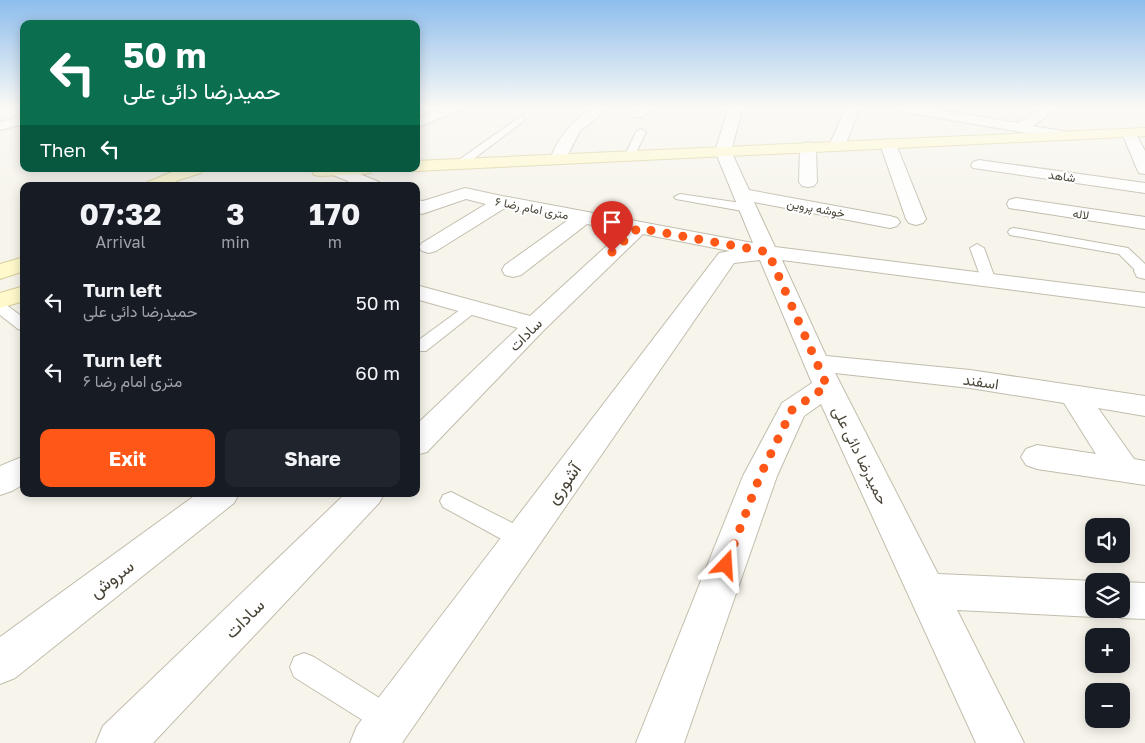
<!DOCTYPE html>
<html lang="en">
<head>
<meta charset="utf-8">
<style>
  :root { --surface:#171b24; --page:#20242c; --text:#f1f3f6; --muted:#9ea1a6; --accent:#ff5718 }
  body { margin:0; font-family:"Golos Text",Vazirmatn,sans-serif; background:var(--page); color:var(--text); height:100vh; display:flex; flex-direction:column; font-size:19px; white-space:nowrap }
  * { box-sizing:border-box; margin:0 }
  p { font-size:16px; color:var(--muted) }
  .icon { flex:none; width:28px; height:28px; fill:none; stroke:currentColor; stroke-width:2; stroke-linecap:round; stroke-linejoin:round }
  .map { position:relative; flex:1; overflow:hidden }
  .sheet { position:absolute; left:20px; top:182px; width:400px; height:315px; display:flex; flex-direction:column; background:var(--surface); border-radius:10px; box-shadow:0 2px 12px #0003 }
  .sheet>* { flex:none }
  .top-card { position:absolute; left:20px; top:20px; width:400px; height:152px; border-radius:10px; box-shadow:0 2px 12px #0003; background:#0b6e4f; color:#fff; overflow:hidden }
  .tools { position:absolute; left:1085px; top:518px; display:grid; gap:10px }
  .tools a { display:grid; place-items:center; width:45px; height:45px; border-radius:10px; background:var(--surface); box-shadow:0 2px 12px #0003; font-size:25px }
  .pin { position:absolute; display:grid; place-items:center; width:42px; height:42px; color:#fff; margin:-51px -21px; border-radius:50% 50% 50% 0; rotate:-45deg; box-shadow:0 0 5px #0007 }
  .pin .icon { rotate:45deg }
  .me { position:absolute; width:55px; margin:-28px; rotate:20deg; stroke-linejoin:round; filter:drop-shadow(0 0 4px #0008) }
  .turn { display:flex; align-items:center; gap:18px; height:105px; padding:0 20px; font-size:22px }
  .turn .icon { width:65px; height:65px; stroke-width:2.5 }
  .turn b { display:block; font-size:35px; line-height:42px }
  .then { display:flex; align-items:center; height:48px; padding:0 20px; background:#0003; gap:10px; font-size:19px }
  .eta { display:flex; justify-content:space-evenly; align-items:center; height:85px; text-align:center }
  .eta b { font-size:30px; font-weight:700; line-height:35px }
  .cta { display:flex; gap:10px; margin-top:auto; padding:10px 20px }
  .cta a { flex:1; height:58px; border-radius:10px; background:var(--accent); color:#fff; font-size:20px; font-weight:700; line-height:58px; text-align:center }
  .cta a+a { background:var(--page); color:var(--text) }
  ul { padding:0; list-style:none }
  li { display:flex; align-items:center; gap:15px; height:70px; padding:0 20px }
  li div { flex:1 }
  li b { display:block; font-size:19px }
  li em { font-style:normal }
  .map>svg:first-child { display:block }
  .lines { fill:none; stroke-linecap:round; stroke-linejoin:round }
  .lane-casing { stroke:#c2bdad; stroke-width:2 }
  .street-casing { stroke:#c2bdad; stroke-width:2 }
  .secondary-casing { stroke:#d7ce9a; stroke-width:2 }
  .lane { fill:#fff; fill-rule:evenodd }
  .street { fill:#fff; fill-rule:evenodd }
  .secondary { fill:#fff9cb; fill-rule:evenodd }
  .route { stroke:#ff5718; stroke-width:9; stroke-dasharray:0 16.2 }
  .labels { text-anchor:middle; dominant-baseline:central; stroke-width:4; stroke-linejoin:round; paint-order:stroke }
  .far-street-label { font-size:12px; fill:#4a4538; stroke:#fff }
  .street-label { font-size:15px; fill:#4a4538; stroke:#fff }
  .near-street-label { font-size:18px; fill:#4a4538; stroke:#fff }
</style>
</head>
<body>
<div class="map">
<svg width="1145" height="743" viewBox="0 0 1145 743">
  <rect width="100%" height="100%" fill="#f6f4eb"/>
  <g class="lines">
    <g class="lane-casing">
      <path id="lane" d="M 521,116 L 525,119 L 524,121 L 464,166 L 456,166 L 455,164 L 456,162 Z
        M 641,129 L 646,132 L 635,155 L 630,158 L 626,157 L 625,155 L 636,132 Z
        M 680,194 L 748,204 L 754,208 L 748,212 L 676,199 L 674,197 Z
        M 1014,228 L 1128,248 L 1145,264 L 1145,275 L 1139,274 L 1119,254 L 1010,235 L 1008,232 L 1010,229 Z
        M 977,244 L 984,248 L 996,281 L 994,284 L 984,284 L 982,281 L 970,248 Z
        M 0,302 L 5,304 L 24,318 L 24,331 L 18,329 L 0,315 Z
        M 473,302 L 478,304 L 481,307 L 478,310 L 426,351 L 416,351 L 416,342 L 468,304 Z
        M 451,492 L 530,532 L 534,539 L 530,546 L 522,549 L 514,546 L 443,507 L 440,501 L 443,495 Z
        M 304,653 L 314,657 L 400,711 L 405,721 L 400,731 L 390,736 L 380,731 L 294,677 L 290,667 L 294,657 Z"/>
    </g>
    <g class="street-casing">
      <path id="street" d="M 444,107 L 462,107 L 460,110 L 416,128 L 416,119 Z
        M 594,107 L 611,107 L 580,131 L 564,162 L 552,162 L 550,159 C 559,136 573,119 594,107 Z
        M 639,107 L 655,107 L 643,117 L 633,117 L 631,114 Z
        M 729,107 L 743,107 L 731,151 L 749,190 L 890,216 L 897,218 L 900,222 L 897,226 L 890,228 L 754,202 L 775,247 L 1145,293 L 1145,307 L 782,260 L 826,356 L 970,370 L 1145,396 L 1145,416 L 1098,408 L 1134,459 L 1145,461 L 1145,485 L 1037,469 L 1026,465 L 1021,457 L 1026,449 L 1037,445 L 1096,454 L 1064,403 L 970,388 L 835,373 L 938,574 L 1094,581 L 1094,609 L 1121,609 L 1121,582 L 1145,583 L 1145,619 L 1121,618 L 1107,612 L 1094,617 L 957,610 L 1024,743 L 976,743 L 821,404 L 804,416 L 777,476 L 684,743 L 636,743 L 743,476 L 782,403 L 812,383 L 760,260 L 734,263 L 402,743 L 350,743 L 357,726 L 719,253 L 730,251 L 643,234 L 544,330 L 427,452 L 416,455 L 416,425 L 518,328 L 416,299 L 416,285 L 530,316 L 623,231 L 587,224 L 521,275 L 513,277 L 505,275 L 502,270 L 505,265 L 568,220 L 505,208 L 436,251 L 429,253 L 422,251 L 419,247 L 422,243 L 486,204 L 466,199 L 422,214 L 416,212 L 416,200 L 423,201 L 465,188 L 502,196 L 753,243 L 715,151 Z
        M 846,107 L 860,107 L 845,146 L 842,149 L 832,149 L 829,146 Z
        M 890,107 L 921,107 L 1018,123 L 1044,107 L 1060,107 L 1033,126 L 1068,132 L 1073,133 L 1075,136 L 1073,139 L 1068,140 L 897,111 Z
        M 24,116 L 24,124 L 0,130 L 0,122 Z
        M 1129,129 L 1134,130 L 1145,151 L 1145,174 L 1139,173 L 1137,169 L 1122,133 L 1124,130 Z
        M 888,139 L 893,141 L 896,144 L 926,219 L 923,223 L 916,225 L 909,223 L 906,219 L 880,144 L 883,141 Z
        M 808,142 L 813,144 L 816,147 L 817,182 L 814,186 L 808,187 L 802,186 L 799,182 L 800,147 L 803,144 Z
        M 979,160 L 1145,183 L 1145,193 L 973,168 L 971,165 L 973,162 Z
        M 330,169 L 348,169 L 379,182 L 382,186 L 359,186 L 331,174 Z
        M 1016,198 L 1145,217 L 1145,229 L 1009,208 L 1007,204 L 1009,200 Z
        M 1145,264 L 1145,279 L 1137,277 L 1134,271 L 1137,266 Z
        M 24,456 L 24,484 L 12,491 L 0,495 L 0,466 Z
        M 197,494 L 239,494 L 234,503 L 15,678 L 0,684 L 0,637 Z
        M 345,494 L 384,494 L 379,503 L 153,743 L 96,743 L 103,726 Z"/>
    </g>
    <g class="secondary-casing">
      <path id="secondary" d="M 15,107 L 24,107 L 24,112 Z
        M 1145,128 L 1145,136 L 416,171 L 410,169 L 416,169 L 416,161 Z
        M 179,169 L 203,169 L 201,173 L 179,180 L 167,186 L 145,186 L 148,182 Z
        M 313,169 L 372,169 L 370,173 L 364,174 L 320,176 L 314,175 L 312,171 Z
        M 24,257 L 24,271 L 0,279 L 0,264 Z
        M 24,286 L 24,301 L 0,308 L 0,293 Z"/>
    </g>
    <use href="#lane" class="lane"/>
    <use href="#street" class="street"/>
    <use href="#secondary" class="secondary"/>
  </g>
  <linearGradient id="sky" x2="0" y2="1"><stop stop-color="#8dbdec"/><stop offset="0.51" stop-color="#fbfaf6"/><stop offset="1" stop-color="#fbfaf6" stop-opacity="0"/></linearGradient>
  <rect width="1145" height="211" fill="url(#sky)"/>
  <g class="lines">
    <path class="route" d="M 612,252 L 638,228 L 768,252 L 827,386 L 792,410 L 760,476 L 726,565"/>
  </g>
  <g class="labels">
    <g class="far-street-label">
      <text transform="translate(1062 176) rotate(8)">شاهد</text>
      <text transform="translate(532 208) rotate(11)">۶ متری امام رضا</text>
      <text transform="translate(816 208) rotate(10)">خوشه پروین</text>
      <text transform="translate(1081 214) rotate(8)">لاله</text>
    </g>
    <g class="street-label">
      <text transform="translate(525 334) rotate(-45)">سادات</text>
      <text transform="translate(981 381) rotate(8)">اسفند</text>
      <text transform="translate(861 455) rotate(64)">حمیدرضا دائی علی</text>
    </g>
    <g class="near-street-label">
      <text transform="translate(563 483) rotate(-54)">آشوری</text>
      <text transform="translate(111 578) rotate(-37)">سروش</text>
      <text transform="translate(244 618) rotate(-45)">سادات</text>
    </g>
  </g>
</svg>
<div class="tools">
<a><svg class="icon" aria-label="sound" viewBox="0 0 24 24"><path d="M4 9h4l5-4v14l-5-4H4zM17 9q2 3 0 6"/></svg></a>
<a><svg class="icon" aria-label="layers" viewBox="0 0 24 24"><path d="M12 4l9 5-9 5-9-5zM3 14l9 5 9-5"/></svg></a>
<a>+</a>
<a>−</a>
</div>
<div class="pin" style="left:612px;top:252px;background:#d93025"><svg class="icon" aria-label="arrive" viewBox="0 0 24 24"><path d="M6 21V4h12l-3 4 3 4H6"/></svg></div>
<svg class="me" style="left:726px;top:565px" viewBox="-20 -20 40 40"><path d="M0-17L14 15 0 8-14 15z" fill="#ff5718" stroke="#fff" stroke-width="4"/></svg>
<div class="top-card">
<div class="turn"><svg class="icon" aria-label="left" viewBox="0 0 24 24"><path d="M17 20v-9H6M10 6l-5 5 5 5"/></svg><div><b>50 m</b>حمیدرضا دائی علی</div></div>
<div class="then">Then<svg class="icon" aria-label="left" viewBox="0 0 24 24"><path d="M17 20v-9H6M10 6l-5 5 5 5"/></svg></div>
</div>
<section class="sheet">
<div class="eta">
<div><b>07:32</b><p>Arrival</p></div>
<div><b>3</b><p>min</p></div>
<div><b>170</b><p>m</p></div>
</div>
<ul>
<li><svg class="icon" aria-label="left" viewBox="0 0 24 24"><path d="M17 20v-9H6M10 6l-5 5 5 5"/></svg><div><b>Turn left</b><p>حمیدرضا دائی علی</p></div><em>50 m</em></li>
<li><svg class="icon" aria-label="left" viewBox="0 0 24 24"><path d="M17 20v-9H6M10 6l-5 5 5 5"/></svg><div><b>Turn left</b><p>۶ متری امام رضا</p></div><em>60 m</em></li>
</ul>
<div class="cta"><a>Exit</a><a>Share</a></div>
</section>
</div>
</body>
</html>
